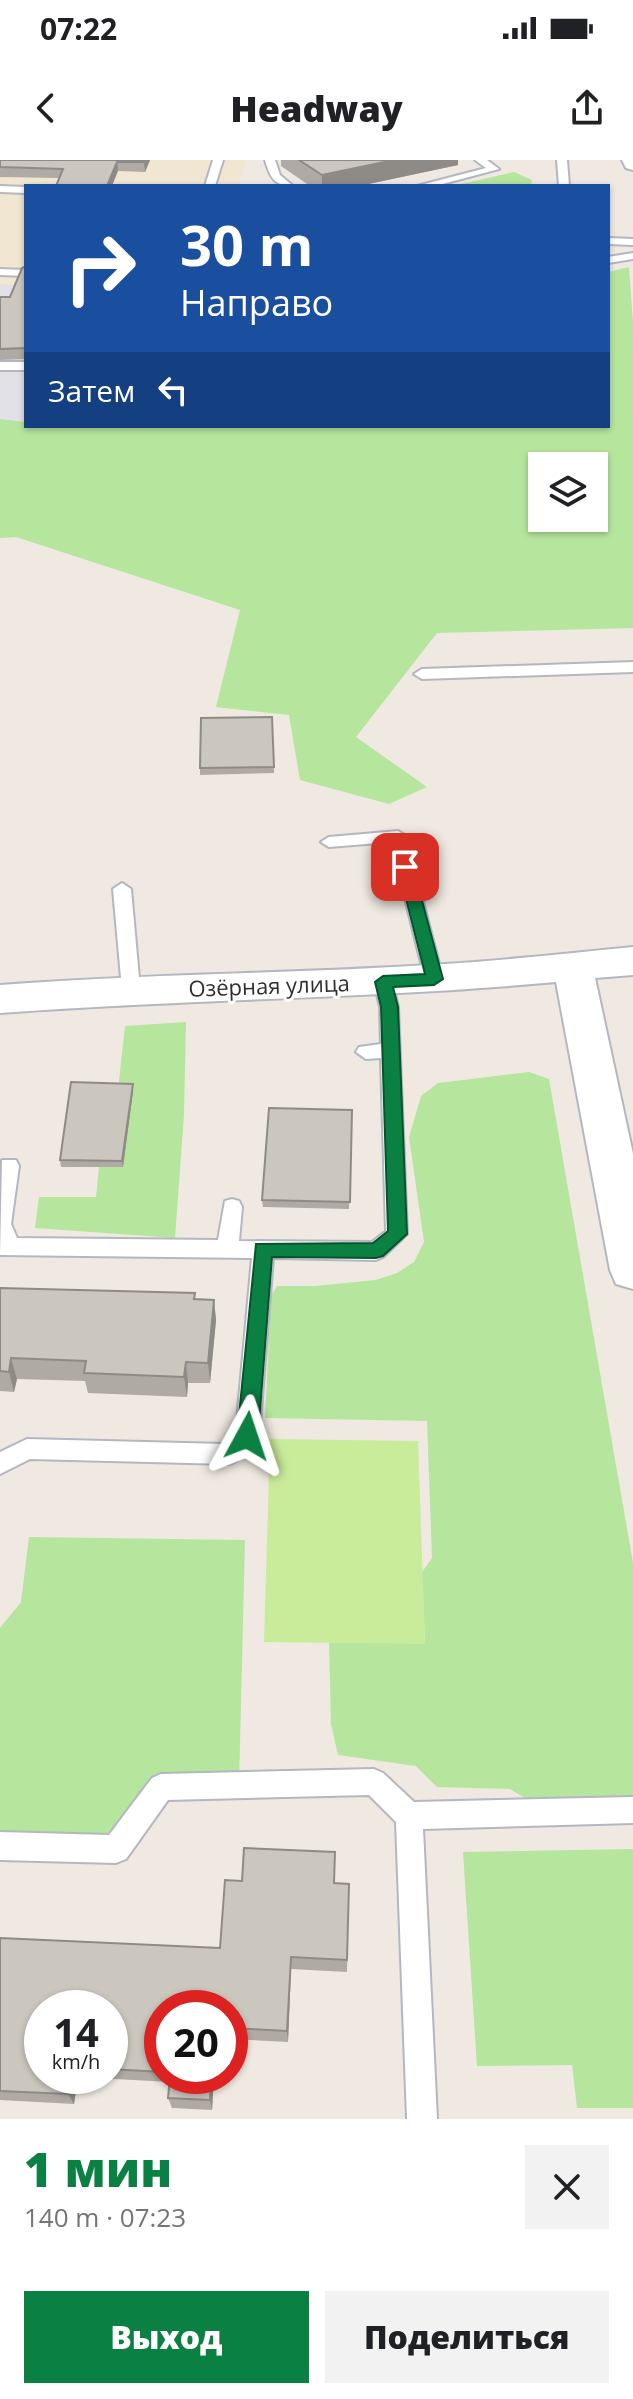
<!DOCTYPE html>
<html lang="ru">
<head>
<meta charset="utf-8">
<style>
  :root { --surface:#fff; --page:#f2f2f2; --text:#202124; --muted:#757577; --accent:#0b8043 }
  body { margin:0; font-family:"Open Sans",sans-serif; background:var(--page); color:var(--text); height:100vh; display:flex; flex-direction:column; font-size:30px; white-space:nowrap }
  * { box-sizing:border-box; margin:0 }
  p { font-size:26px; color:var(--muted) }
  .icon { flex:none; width:44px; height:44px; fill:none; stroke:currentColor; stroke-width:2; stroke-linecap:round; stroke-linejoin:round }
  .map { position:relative; height:1959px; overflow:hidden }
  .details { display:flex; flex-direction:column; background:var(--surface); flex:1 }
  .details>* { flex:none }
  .hud { position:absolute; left:24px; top:24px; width:586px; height:244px; border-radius:0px; box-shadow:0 2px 6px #0004; background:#1a4fa0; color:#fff; overflow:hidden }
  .fabs { position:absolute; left:528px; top:292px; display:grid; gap:16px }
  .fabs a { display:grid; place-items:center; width:80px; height:80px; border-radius:0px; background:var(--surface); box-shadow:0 2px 6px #0004; font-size:40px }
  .speed { position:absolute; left:24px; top:1830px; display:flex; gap:16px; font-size:40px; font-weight:700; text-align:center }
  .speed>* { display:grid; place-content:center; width:104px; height:104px; border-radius:50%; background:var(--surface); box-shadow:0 2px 6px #0004; line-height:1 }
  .speed small { font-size:20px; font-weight:400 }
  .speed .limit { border:12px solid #d22; background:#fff; color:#111 }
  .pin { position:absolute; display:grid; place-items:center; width:68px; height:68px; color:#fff; margin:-34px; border-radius:16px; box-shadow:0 4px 12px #0006 }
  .me { position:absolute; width:88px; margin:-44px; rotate:5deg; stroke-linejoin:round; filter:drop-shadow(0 0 6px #0008) }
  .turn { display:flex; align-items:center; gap:28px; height:168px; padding:0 24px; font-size:36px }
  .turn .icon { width:104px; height:104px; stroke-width:2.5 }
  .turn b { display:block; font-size:56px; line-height:68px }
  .then { display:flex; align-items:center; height:76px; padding:0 24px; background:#0003; gap:16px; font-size:30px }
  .round { display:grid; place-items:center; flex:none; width:84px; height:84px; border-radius:0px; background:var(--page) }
  .head { display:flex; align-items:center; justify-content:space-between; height:136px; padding:0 24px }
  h1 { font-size:48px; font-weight:800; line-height:60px; color:var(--accent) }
  .cta { display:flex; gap:16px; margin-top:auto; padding:16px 24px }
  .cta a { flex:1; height:92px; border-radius:0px; background:var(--accent); color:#fff; font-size:32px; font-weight:800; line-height:92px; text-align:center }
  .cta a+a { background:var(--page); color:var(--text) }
  .status { display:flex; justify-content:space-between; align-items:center; height:56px; padding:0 40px; background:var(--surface); direction:ltr }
  .status svg { height:22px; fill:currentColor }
  header { display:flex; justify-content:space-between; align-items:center; height:104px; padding:0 24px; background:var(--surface); font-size:36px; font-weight:800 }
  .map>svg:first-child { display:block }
  .industrial { fill:#e3e1e8 }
  .education { fill:#f0e6d1 }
  .green { fill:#b6e59e; fill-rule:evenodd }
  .pitch { fill:#c9ec9a }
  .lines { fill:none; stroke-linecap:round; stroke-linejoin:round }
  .service-casing { stroke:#b4b7c1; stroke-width:4 }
  .minor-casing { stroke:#b4b7c1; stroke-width:4 }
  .tertiary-casing { stroke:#b4b7c1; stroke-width:4 }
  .service { fill:#fff; fill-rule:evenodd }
  .minor { fill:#fff; fill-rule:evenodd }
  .tertiary { fill:#fff; fill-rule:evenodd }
  .wall { fill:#afaba4; fill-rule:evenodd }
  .shaded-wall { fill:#8e8b86 }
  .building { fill:#cbc7bf; stroke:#8e8b86; stroke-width:2 }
  .route { fill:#0b8043; stroke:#07532c; stroke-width:2 }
  .labels { text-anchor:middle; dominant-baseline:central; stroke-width:6; stroke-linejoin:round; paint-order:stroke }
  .street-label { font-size:22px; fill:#2e2e2e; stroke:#fff }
</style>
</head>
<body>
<div class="status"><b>07:22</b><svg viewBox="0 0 49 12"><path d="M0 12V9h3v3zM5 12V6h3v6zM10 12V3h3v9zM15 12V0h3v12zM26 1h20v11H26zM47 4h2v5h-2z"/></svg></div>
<header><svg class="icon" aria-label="back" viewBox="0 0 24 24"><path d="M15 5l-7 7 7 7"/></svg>Headway<svg class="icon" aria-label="share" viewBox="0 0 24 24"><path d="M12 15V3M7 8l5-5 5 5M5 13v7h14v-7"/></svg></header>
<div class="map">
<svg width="633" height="1959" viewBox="0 0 633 1959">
  <rect width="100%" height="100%" fill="#efe9e1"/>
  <path class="industrial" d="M 0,124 L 26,125 L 26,262 L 0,259 Z"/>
  <path class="education" d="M 0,0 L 246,0 L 238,26 L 26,26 L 26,125 L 0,124 Z"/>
  <path class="green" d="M 514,12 L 532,20 L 531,26 L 461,24 Z
    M 629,107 L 633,163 L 633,468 L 437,473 L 356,577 L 427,627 L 389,644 L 300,620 L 289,555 L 216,547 L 240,450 L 16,377 L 0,378 L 0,259 L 26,262 L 26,266 L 608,266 L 608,112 ZM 542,306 L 594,306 L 594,358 L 542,358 Z
    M 186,862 L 184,954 L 175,1078 L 35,1068 L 39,1037 L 96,1037 L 99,1007 L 118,930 L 125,866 Z
    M 529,912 L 549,919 L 633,1403 L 633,1650 L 550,1653 L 510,1629 L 437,1627 L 416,1606 L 338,1595 L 331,1564 L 329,1483 L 425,1483 L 422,1412 L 432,1398 L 427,1261 L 265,1258 L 271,1136 L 277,1126 L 315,1126 L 376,1120 L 397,1113 L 414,1102 L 424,1082 L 409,977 L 421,936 L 438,923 Z
    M 29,1377 L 245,1380 L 239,1625 L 161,1627 L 116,1689 L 0,1686 L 0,1468 L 21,1442 Z
    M 633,1689 L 633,1948 L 577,1948 L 572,1905 L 477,1906 L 463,1692 Z"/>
  <path class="pitch" d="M 270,1279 L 418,1281 L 425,1484 L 264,1482 Z"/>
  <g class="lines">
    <g class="service-casing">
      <path id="service" d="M 213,0 L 223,0 L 215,26 L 205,26 Z
        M 265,0 L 275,0 L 280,15 L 293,26 C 274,26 270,17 265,0 Z
        M 475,0 L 487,0 L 499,9 L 435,26 L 417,26 L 486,8 Z
        M 557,0 L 567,0 L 569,26 L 559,26 Z
        M 0,26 L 26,27 L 26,33 L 0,32 Z
        M 608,78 L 633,79 L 633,85 L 608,84 Z
        M 633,93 L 633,99 L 608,103 L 608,97 Z
        M 0,109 L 26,110 L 26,116 L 0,115 Z
        M 0,202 L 26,202 L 26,210 L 0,210 Z
        M 633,502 L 633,512 L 422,519 L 414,514 L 422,509 Z
        M 398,671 L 406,676 L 443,819 L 434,825 L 425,819 L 391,682 L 329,687 L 321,682 L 329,677 Z
        M 122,723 L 131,729 L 140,829 L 131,836 L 122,829 L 113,729 Z
        M 383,816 L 392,822 L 398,847 L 407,1074 L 383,1097 L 376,1100 L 273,1098 L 259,1276 C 253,1288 241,1300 229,1304 L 30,1299 L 0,1314 L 0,1292 L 27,1279 L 224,1284 L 236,1272 L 252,1098 L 0,1095 L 2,1000 L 16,1000 L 19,1006 L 11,1064 L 17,1078 L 218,1080 L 225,1041 L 232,1039 L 239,1041 L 242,1047 L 239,1081 L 372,1082 L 386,1071 L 381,898 L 366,899 L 356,892 L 359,887 L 381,884 L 380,847 L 374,822 Z
        M 374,1609 L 383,1613 L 414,1642 L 633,1637 L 633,1663 L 423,1669 L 437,1959 L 407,1959 L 396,1662 L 369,1635 L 168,1640 L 126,1699 L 116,1703 L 0,1700 L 0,1672 L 109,1675 L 152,1618 L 161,1614 Z"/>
    </g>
    <g class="minor-casing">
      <path id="minor" d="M 622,0 L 633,0 L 633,10 L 626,8 Z"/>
    </g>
    <g class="tertiary-casing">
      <path id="tertiary" d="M 633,787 L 633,815 L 595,818 L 633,994 L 633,1129 L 616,1124 L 610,1110 L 556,822 C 371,839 185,839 0,853 L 0,825 C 148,813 297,814 445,804 C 509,800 570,793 633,787 Z"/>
    </g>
    <use href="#service" class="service"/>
    <use href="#minor" class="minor"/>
    <use href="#tertiary" class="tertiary"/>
  </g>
  <path class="wall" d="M 0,0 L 150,0 L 145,12 L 118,11 L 59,18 L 0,17 Z
    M 281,0 L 458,0 L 458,5 L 359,26 L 310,26 L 281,6 Z
    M 26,106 L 26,199 L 0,200 L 0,137 L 10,137 Z
    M 272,557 L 274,613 L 200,615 L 200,608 Z
    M 133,931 L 123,1007 L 61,1007 L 60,1000 Z
    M 352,950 L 349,1049 L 263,1047 L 262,1040 Z
    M 0,1128 L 214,1140 L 216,1160 L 210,1223 L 188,1223 L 187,1237 L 88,1233 L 85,1221 L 17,1219 L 14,1232 L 0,1231 Z
    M 334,1723 L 349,1724 L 347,1812 L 291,1809 L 288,1882 L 230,1879 L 230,1848 L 162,1848 L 162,1916 L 214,1916 L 212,1950 L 172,1948 L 168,1938 L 170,1922 L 78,1917 L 74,1944 L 0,1940 L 0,1778 L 220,1788 ZM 110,1848 L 110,1916 L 42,1916 Z"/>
  <path class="shaded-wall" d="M 145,0 L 150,0 L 145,12 L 144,2 Z
    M 394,0 L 458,0 L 458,5 L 359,26 L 322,26 L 322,15 Z
    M 117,2 L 118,11 L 112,26 L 107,26 Z
    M 133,924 L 133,931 L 123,1007 L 122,1001 Z
    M 214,1140 L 216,1160 L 210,1223 L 208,1203 Z
    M 11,1198 L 17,1219 L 14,1232 L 9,1212 Z
    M 186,1202 L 188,1223 L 187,1237 L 184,1217 Z
    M 291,1797 L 291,1809 L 288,1882 L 287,1871 Z
    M 71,1916 L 77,1916 L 78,1917 L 74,1944 L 68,1934 Z
    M 211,1916 L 214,1916 L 212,1950 L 210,1940 Z"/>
  <path class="building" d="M 0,0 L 145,0 L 144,2 L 117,2 L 107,26 L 56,26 L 63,9 L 0,7 Z
    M 299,0 L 394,0 L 322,15 Z
    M 26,106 L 26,188 L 0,189 L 0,137 L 10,137 L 22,108 Z
    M 272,557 L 274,607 L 200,608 L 201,558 Z
    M 71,922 L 133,924 L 122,1001 L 60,1000 Z
    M 269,948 L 352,950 L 350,1042 L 262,1040 Z
    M 0,1128 L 195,1133 L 194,1139 L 214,1140 L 208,1203 L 186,1202 L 184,1217 L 84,1213 L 86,1201 L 11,1198 L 9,1212 L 0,1211 Z
    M 244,1688 L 335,1692 L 334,1723 L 349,1724 L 347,1800 L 291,1797 L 287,1871 L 230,1868 L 230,1848 L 162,1848 L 162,1912 L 110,1909 L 110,1848 L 42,1848 L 42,1916 L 71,1916 L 68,1934 L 0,1931 L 0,1778 L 220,1788 L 225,1720 L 242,1721 Z
    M 170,1916 L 211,1916 L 210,1940 L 168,1938 Z"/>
  <path class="route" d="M 405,702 L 413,707 L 443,819 L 434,825 L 393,827 L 398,847 L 407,1074 L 383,1096 L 376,1098 L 272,1097 L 258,1276 L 255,1283 L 247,1286 L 240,1283 L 237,1276 L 256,1084 L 373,1083 L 388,1071 L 381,847 L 375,822 L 383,816 L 425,814 L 398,707 Z"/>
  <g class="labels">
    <g class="street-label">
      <text transform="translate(269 825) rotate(-2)">Озёрная улица</text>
    </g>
  </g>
</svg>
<div class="fabs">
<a><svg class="icon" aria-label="layers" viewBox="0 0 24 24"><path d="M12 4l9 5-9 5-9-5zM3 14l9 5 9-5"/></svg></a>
</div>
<div class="speed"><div>14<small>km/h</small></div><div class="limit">20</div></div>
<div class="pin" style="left:405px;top:707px;background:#d93025"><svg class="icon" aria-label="arrive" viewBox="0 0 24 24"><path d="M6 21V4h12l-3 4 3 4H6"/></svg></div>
<svg class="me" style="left:247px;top:1276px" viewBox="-20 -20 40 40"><path d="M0-17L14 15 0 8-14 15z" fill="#0b8043" stroke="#fff" stroke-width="4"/></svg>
<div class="hud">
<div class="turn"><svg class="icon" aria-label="right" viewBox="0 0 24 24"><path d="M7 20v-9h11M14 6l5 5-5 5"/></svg><div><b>30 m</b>Направо</div></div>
<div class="then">Затем<svg class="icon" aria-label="left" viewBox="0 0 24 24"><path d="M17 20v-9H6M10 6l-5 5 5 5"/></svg></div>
</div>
</div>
<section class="details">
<div class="head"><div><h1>1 мин</h1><p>140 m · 07:23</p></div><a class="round"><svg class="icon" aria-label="close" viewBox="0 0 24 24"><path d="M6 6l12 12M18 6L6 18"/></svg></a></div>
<div class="cta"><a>Выход</a><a>Поделиться</a></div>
</section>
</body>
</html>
